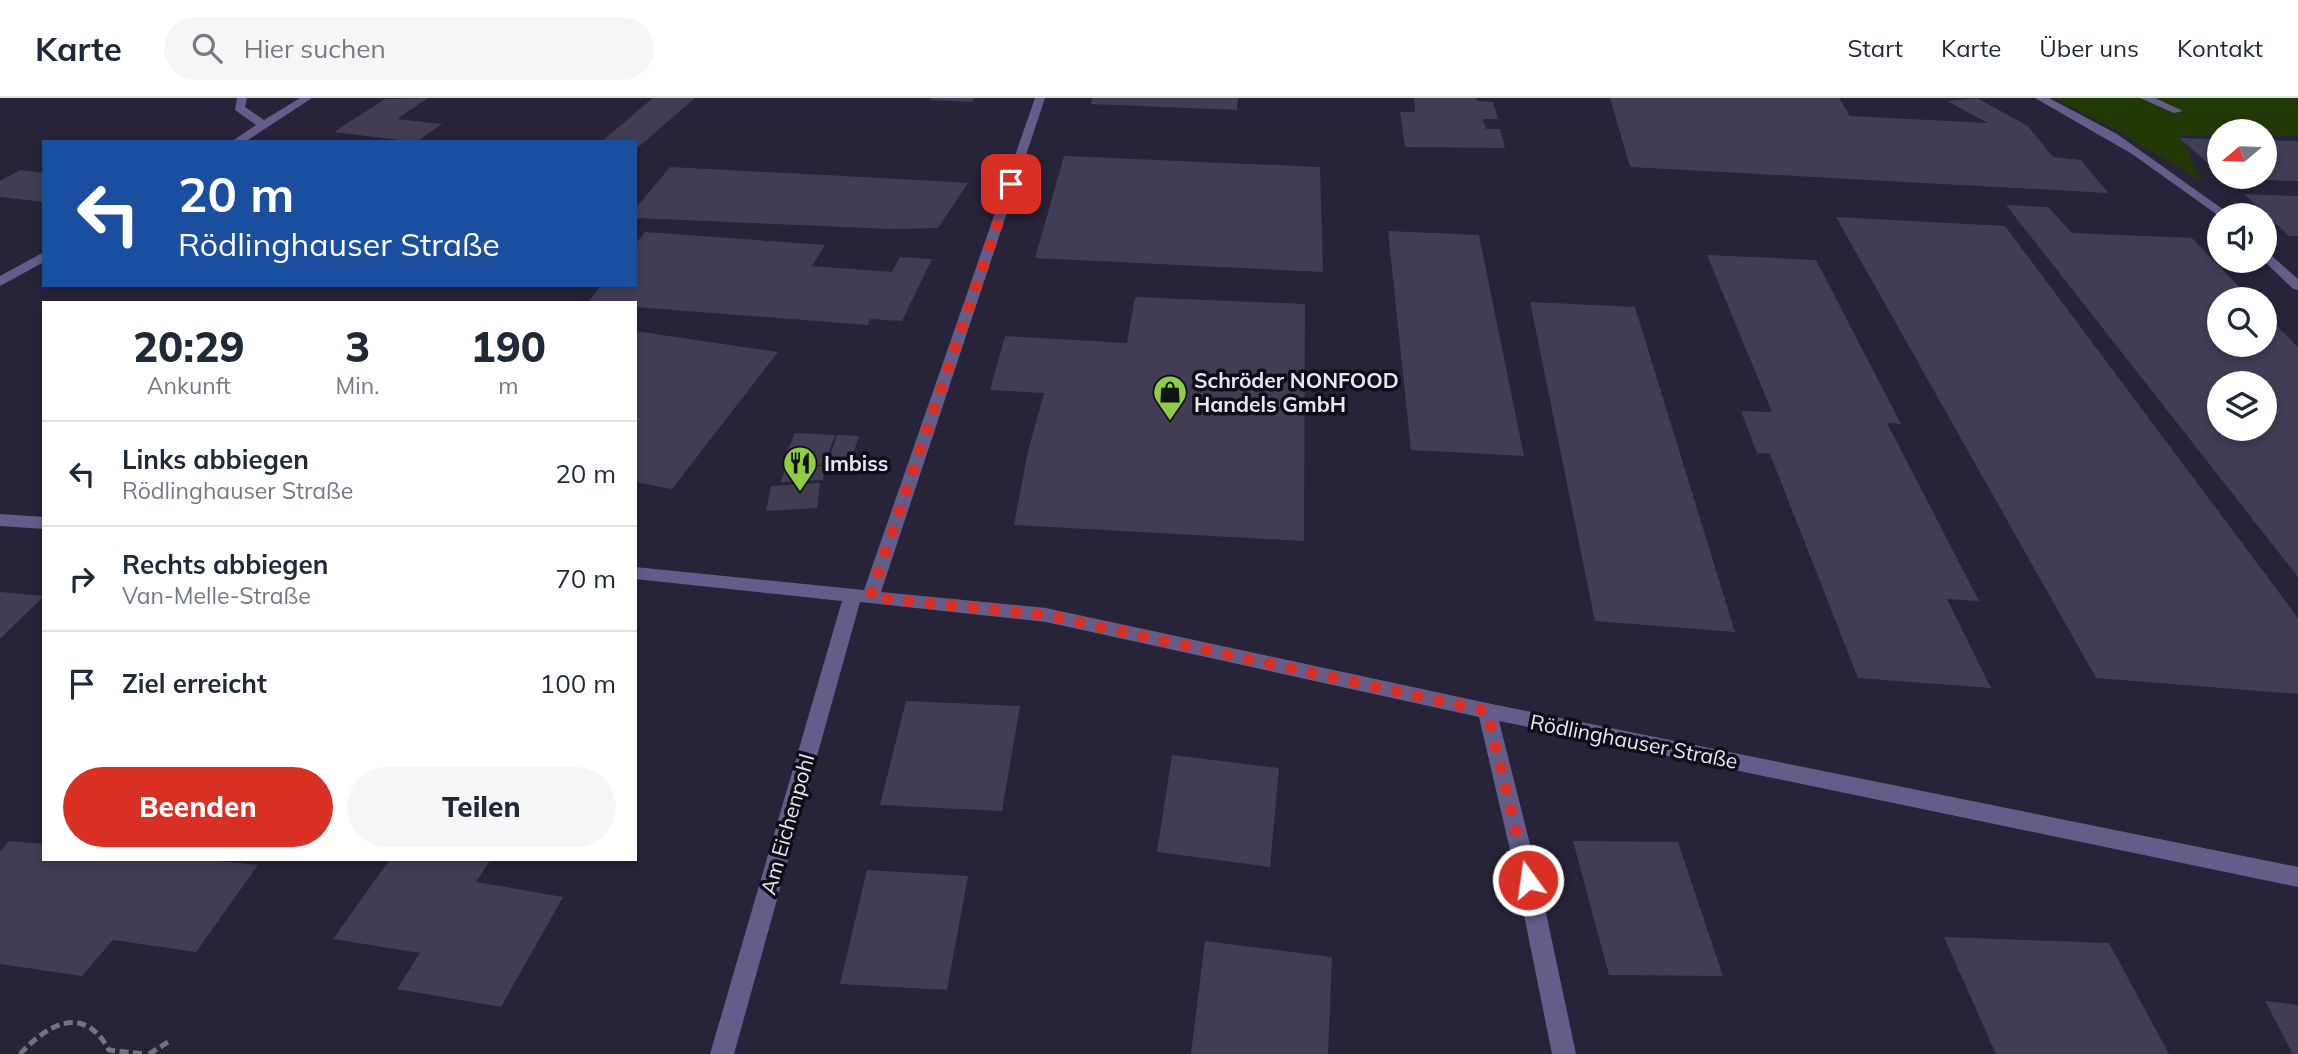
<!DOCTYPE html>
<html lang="de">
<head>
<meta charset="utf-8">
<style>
  :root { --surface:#fff; --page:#f6f6f7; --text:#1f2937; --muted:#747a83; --line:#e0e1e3; --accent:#d93025 }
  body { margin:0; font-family:Mulish,sans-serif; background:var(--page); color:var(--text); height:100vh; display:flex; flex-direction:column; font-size:26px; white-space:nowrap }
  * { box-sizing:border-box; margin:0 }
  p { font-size:23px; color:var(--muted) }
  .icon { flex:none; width:38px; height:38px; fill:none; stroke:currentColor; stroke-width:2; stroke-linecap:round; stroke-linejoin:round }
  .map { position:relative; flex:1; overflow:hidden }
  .panel { position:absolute; left:42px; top:203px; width:595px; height:560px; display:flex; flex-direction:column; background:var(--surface); border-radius:0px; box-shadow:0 4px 10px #0003 }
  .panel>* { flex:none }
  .guide { position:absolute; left:42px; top:42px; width:595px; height:147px; border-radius:0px; box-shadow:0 4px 10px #0003; background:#1a4fa0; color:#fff; overflow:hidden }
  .needle { width:46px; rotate:251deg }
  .tools { position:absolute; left:2207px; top:21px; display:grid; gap:14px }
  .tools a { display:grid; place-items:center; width:70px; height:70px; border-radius:50%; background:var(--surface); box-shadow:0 4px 10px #0003; font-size:35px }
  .pin { position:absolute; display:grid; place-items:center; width:60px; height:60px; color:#fff; margin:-30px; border-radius:14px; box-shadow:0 4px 10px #0006 }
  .me { position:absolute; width:77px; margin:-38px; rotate:346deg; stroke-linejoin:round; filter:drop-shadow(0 0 5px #0008) }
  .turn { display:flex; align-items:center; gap:24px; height:147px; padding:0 21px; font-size:32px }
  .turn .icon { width:91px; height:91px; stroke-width:2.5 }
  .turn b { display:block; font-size:49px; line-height:60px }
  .eta { display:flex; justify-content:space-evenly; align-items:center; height:119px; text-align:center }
  .eta b { font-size:42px; font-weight:800; line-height:49px }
  .button { display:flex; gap:14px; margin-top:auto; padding:14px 21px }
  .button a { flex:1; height:80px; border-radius:42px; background:var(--accent); color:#fff; font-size:28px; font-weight:800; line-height:80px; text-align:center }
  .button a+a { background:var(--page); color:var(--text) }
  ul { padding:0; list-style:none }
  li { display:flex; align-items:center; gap:21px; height:105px; padding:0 21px; border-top:2px solid var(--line) }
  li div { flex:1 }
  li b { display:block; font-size:26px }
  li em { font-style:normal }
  header { display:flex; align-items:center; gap:42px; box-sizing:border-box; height:98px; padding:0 35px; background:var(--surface); border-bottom:2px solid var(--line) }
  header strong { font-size:33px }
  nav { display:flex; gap:38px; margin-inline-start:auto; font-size:24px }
  .search { width:490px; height:63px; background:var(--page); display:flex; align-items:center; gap:18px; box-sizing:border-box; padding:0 24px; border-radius:38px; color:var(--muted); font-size:26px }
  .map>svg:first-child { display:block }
  .green { fill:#223906 }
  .building { fill:#413d55; fill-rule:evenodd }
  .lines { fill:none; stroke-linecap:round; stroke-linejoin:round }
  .path { stroke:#747184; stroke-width:5; stroke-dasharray:9 4.5; stroke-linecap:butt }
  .minor { fill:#645c89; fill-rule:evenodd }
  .route { stroke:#d93025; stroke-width:12; stroke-dasharray:0 21.6 }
  .labels { text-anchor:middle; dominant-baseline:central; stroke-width:7; stroke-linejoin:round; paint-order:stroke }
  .poi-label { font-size:21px; font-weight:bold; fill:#e7e5f4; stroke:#0f0e17; text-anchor:start }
  .street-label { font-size:21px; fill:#e7e5f4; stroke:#0f0e17 }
</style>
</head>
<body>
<header>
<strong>Karte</strong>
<div class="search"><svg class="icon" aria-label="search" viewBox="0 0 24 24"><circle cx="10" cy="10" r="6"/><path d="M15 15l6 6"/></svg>Hier suchen</div>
<nav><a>Start</a><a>Karte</a><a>Über uns</a><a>Kontakt</a></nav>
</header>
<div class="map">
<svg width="2298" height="956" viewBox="0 0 2298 956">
  <rect width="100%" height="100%" fill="#272339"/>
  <path class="green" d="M 2054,0 L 2298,0 L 2298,38 L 2265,38 L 2264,33 L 2219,33 L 2219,38 L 2181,38 L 2201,83 L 2116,32 Z"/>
  <path class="building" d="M 428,0 L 397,21 L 442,26 L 416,44 L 334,34 L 385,1 Z
    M 653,0 L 695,0 L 635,52 L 635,44 L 601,44 Z
    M 931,0 L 974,0 L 972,4 L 930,2 Z
    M 1092,0 L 1238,0 L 1237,12 L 1091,6 Z
    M 1414,0 L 1476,0 L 1477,3 L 1493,4 L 1498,21 L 1483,21 L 1486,31 L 1500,31 L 1505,50 L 1405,49 L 1400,14 L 1415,14 Z
    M 1610,0 L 1839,0 L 1850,18 L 1988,25 L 1947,3 L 1977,0 L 2028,28 L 2053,59 L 2081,62 L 2108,95 L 1630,69 Z
    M 2179,40 L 2219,41 L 2219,75 Z
    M 2264,42 L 2298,43 L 2298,83 L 2230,81 L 2230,79 L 2264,79 Z
    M 1064,58 L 1320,69 L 1323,174 L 1035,160 Z
    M 670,69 L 920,82 L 968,85 L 938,130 L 892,131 L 635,120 L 635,111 Z
    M 20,72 L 44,75 L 44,104 L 0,99 L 0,83 Z
    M 2244,96 L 2298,98 L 2298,138 L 2289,138 Z
    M 2006,107 L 2048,109 L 2072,135 L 2192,140 L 2251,201 L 2219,201 L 2219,247 L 2264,247 L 2264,215 L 2298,249 L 2298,479 ZM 2219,285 L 2264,285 L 2264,331 L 2219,331 Z
    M 1836,119 L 2005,128 L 2298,520 L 2298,596 L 2096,580 Z
    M 1388,133 L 1479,137 L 1524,358 L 1411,352 Z
    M 645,134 L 825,147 L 812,168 L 892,174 L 900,159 L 932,161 L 902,223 L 870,221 L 868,227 L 635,209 L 635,205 L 587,205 L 602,187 L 635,187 L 635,146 Z
    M 1707,157 L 1816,162 L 1901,326 L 1887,325 L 1979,503 L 1947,501 L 1991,590 L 1858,580 L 1770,356 L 1757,355 L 1741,313 L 1772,314 Z
    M 1135,199 L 1305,206 L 1304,443 L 1014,427 L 1028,353 L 1044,295 L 990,292 L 1005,238 L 1127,245 Z
    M 1530,204 L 1635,209 L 1735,534 L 1595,523 Z
    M 635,233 L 778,254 L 672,391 L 635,384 Z
    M 795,335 L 835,337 L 824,367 L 782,365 Z
    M 837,337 L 859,338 L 850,365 L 828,364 Z
    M 825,368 L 823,382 L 781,384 L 785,370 Z
    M 820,385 L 817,410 L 766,413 L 771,388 Z
    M 0,494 L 44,498 L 0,541 Z
    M 906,603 L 1020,608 L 1002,713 L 880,707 Z
    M 1172,657 L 1279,670 L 1270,769 L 1157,754 Z
    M 9,743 L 44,746 L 44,761 L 199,761 L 258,767 L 196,854 L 113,842 L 82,878 L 0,866 L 0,754 Z
    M 1573,743 L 1678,744 L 1723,878 L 1609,877 Z
    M 390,761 L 491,761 L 476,784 L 563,799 L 501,909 L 397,891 L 420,855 L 333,841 Z
    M 867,772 L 968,778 L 947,892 L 840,886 Z
    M 1944,839 L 2109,845 L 2169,956 L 1996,956 Z
    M 1205,843 L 1332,859 L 1328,956 L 1191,956 Z
    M 2265,903 L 2298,907 L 2298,956 L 2293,956 Z"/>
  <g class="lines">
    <path class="path" d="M 20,956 C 49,925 84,906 109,952 L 144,956
      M 149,956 L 168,944"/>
    <path class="minor" d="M 237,0 L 247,0 L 245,9 L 264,22 L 300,0 L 312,0 L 245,44 L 231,44 L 256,27 L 235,12 Z
      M 1035,0 L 1045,0 L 881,494 L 1046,510 L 1487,605 L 2298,769 L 2298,789 L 1499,623 L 1539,782 L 1576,956 L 1552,956 L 1517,782 L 1479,619 L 1046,524 L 860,504 L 734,956 L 710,956 L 842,503 L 635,481 L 635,469 L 864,492 Z
      M 2035,0 L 2049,0 L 2117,36 L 2231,117 L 2219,118 L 2132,56 Z
      M 2140,0 L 2155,0 L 2183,13 L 2174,15 Z
      M 2264,151 L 2298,181 L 2298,192 L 2293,191 L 2264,163 Z
      M 44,154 L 44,164 L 0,188 L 0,178 Z
      M 0,416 L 44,419 L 44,431 L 0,428 Z"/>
  </g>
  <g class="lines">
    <path class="route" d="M 1011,86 L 870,499 L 1046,517 L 1487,613 L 1528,782"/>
  </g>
  <defs>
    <g id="shop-pin" transform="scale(1.75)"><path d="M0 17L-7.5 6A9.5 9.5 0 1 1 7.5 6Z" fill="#8dce44" stroke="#0f0e17"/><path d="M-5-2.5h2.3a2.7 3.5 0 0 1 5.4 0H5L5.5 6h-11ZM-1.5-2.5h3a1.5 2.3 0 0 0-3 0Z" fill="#111"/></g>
    <g id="restaurant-pin" transform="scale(1.75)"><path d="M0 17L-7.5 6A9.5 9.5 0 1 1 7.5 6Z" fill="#8dce44" stroke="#0f0e17"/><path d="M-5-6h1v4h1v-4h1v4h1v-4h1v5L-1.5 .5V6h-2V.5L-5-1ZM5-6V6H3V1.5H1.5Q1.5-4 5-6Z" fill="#111"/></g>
  </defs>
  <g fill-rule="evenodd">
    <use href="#shop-pin" x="1170" y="294"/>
    <use href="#restaurant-pin" x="800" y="365"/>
  </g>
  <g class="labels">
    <g class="poi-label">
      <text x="1194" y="282">Schröder NONFOOD<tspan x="1194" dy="24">Handels GmbH</tspan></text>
      <text x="824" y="365">Imbiss</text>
    </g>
    <g class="street-label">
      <text transform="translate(1634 643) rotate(11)">Rödlinghauser Straße</text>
      <text transform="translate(787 726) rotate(-74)">Am Eichenpohl</text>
    </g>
  </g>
</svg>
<div class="tools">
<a><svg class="needle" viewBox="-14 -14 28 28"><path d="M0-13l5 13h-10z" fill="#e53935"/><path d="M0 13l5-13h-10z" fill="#747a83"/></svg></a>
<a><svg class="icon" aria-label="sound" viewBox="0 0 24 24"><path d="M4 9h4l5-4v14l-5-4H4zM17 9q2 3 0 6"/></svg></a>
<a><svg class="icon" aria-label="search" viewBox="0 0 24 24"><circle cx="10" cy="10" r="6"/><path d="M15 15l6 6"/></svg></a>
<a><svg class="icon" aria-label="layers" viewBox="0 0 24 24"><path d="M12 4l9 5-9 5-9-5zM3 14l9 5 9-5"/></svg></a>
</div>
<div class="pin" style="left:1011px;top:86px;background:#d93025"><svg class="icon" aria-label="arrive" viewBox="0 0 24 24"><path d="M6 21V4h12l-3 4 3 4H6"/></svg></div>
<svg class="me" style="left:1528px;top:782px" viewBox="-20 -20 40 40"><circle r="17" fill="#d93025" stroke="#fff" stroke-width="3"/><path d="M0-11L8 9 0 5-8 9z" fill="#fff"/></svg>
<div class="guide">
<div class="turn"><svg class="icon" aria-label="left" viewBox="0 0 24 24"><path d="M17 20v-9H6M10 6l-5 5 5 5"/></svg><div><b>20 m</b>Rödlinghauser Straße</div></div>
</div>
<section class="panel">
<div class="eta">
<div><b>20:29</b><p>Ankunft</p></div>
<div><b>3</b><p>Min.</p></div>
<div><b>190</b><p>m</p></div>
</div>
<ul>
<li><svg class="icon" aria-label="left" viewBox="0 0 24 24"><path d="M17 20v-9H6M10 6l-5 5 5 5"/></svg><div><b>Links abbiegen</b><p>Rödlinghauser Straße</p></div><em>20 m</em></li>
<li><svg class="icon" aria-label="right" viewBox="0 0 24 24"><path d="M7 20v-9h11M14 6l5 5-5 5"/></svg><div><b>Rechts abbiegen</b><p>Van-Melle-Straße</p></div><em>70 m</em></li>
<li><svg class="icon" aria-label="arrive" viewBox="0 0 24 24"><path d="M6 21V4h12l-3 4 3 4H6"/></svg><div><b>Ziel erreicht</b></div><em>100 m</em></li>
</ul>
<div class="button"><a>Beenden</a><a>Teilen</a></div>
</section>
</div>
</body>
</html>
